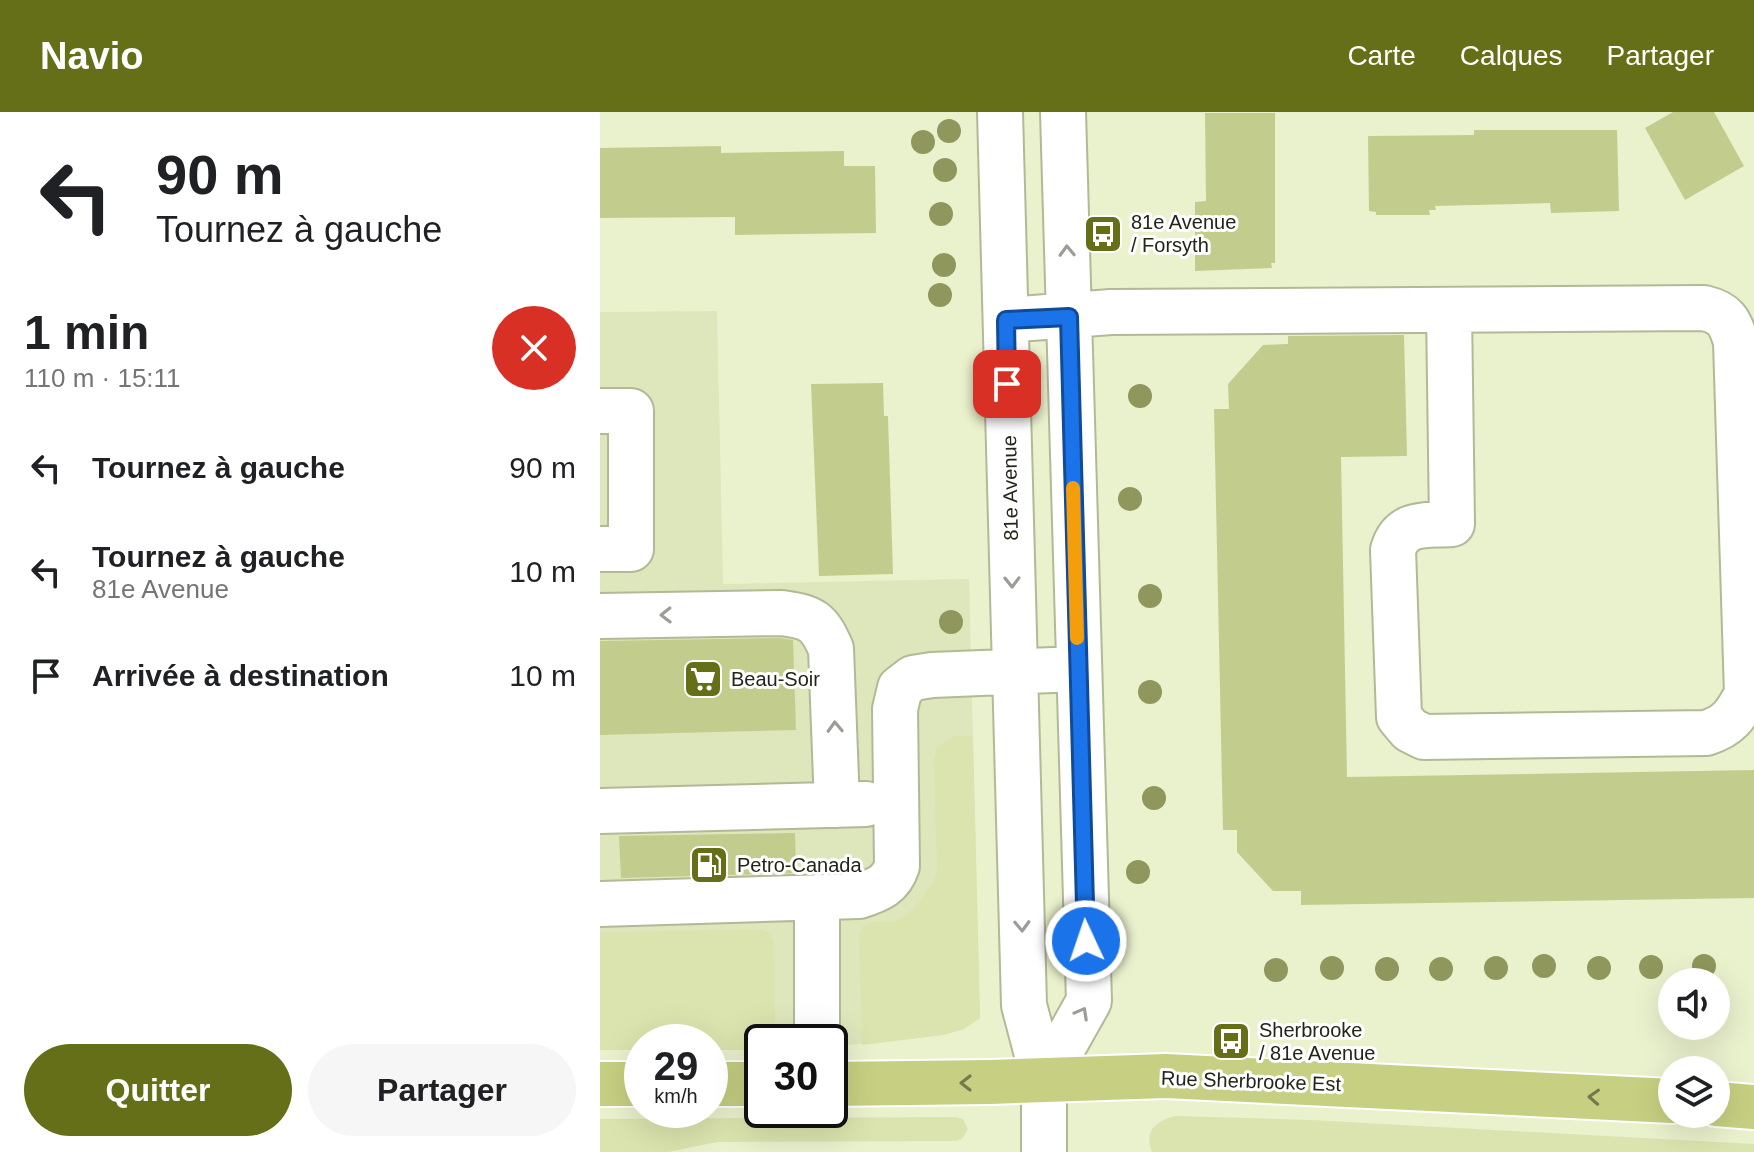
<!DOCTYPE html>
<html lang="fr">
<head>
<meta charset="utf-8">
<style>
  :root { --surface:#fff; --page:#f6f6f6; --text:#202124; --muted:#757577; --accent:#656f18 }
  body { margin:0; font-family:Helvetica,sans-serif; background:var(--page); color:var(--text); height:100vh; display:flex; flex-direction:column; font-size:30px; white-space:nowrap }
  * { box-sizing:border-box; margin:0 }
  p { font-size:26px; color:var(--muted) }
  .icon { flex:none; width:44px; height:44px; fill:none; stroke:currentColor; stroke-width:2; stroke-linecap:round; stroke-linejoin:round }
  .map { position:relative; flex:1; overflow:hidden }
  .drawer { display:flex; flex-direction:column; background:var(--surface); width:600px }
  .drawer>* { flex:none }
  .hud { background:#fff; color:var(--text); overflow:hidden }
  .buttons { position:absolute; left:1058px; top:856px; display:grid; gap:16px }
  .buttons a { display:grid; place-items:center; width:72px; height:72px; border-radius:50%; background:var(--surface); box-shadow:0 8px 32px #0002; font-size:40px }
  .speed { position:absolute; left:24px; top:912px; display:flex; gap:16px; font-size:40px; font-weight:700; text-align:center }
  .speed>* { display:grid; place-content:center; width:104px; height:104px; border-radius:50%; background:var(--surface); box-shadow:0 8px 32px #0002; line-height:1 }
  .speed small { font-size:20px; font-weight:400 }
  .speed .limit { border:4px solid #111; border-radius:12px; background:#fff; color:#111 }
  .pin { position:absolute; display:grid; place-items:center; width:68px; height:68px; color:#fff; margin:-34px; border-radius:16px; box-shadow:0 4px 12px #0006 }
  .me { position:absolute; width:88px; margin:-44px; rotate:357deg; stroke-linejoin:round; filter:drop-shadow(0 0 6px #0008) }
  .turn { display:flex; align-items:center; gap:28px; height:168px; padding:0 24px; font-size:36px }
  .turn .icon { width:104px; height:104px; stroke-width:2.5 }
  .turn b { display:block; font-size:56px; line-height:68px }
  .round { display:grid; place-items:center; flex:none; width:84px; height:84px; border-radius:42px; background:var(--page) }
  .summary { display:flex; align-items:center; justify-content:space-between; height:136px; padding:0 24px }
  h1 { font-size:48px; font-weight:700; line-height:60px }
  .cta { display:flex; gap:16px; margin-top:auto; padding:16px 24px }
  .cta a { flex:1; height:92px; border-radius:48px; background:var(--accent); color:#fff; font-size:32px; font-weight:700; line-height:92px; text-align:center }
  .cta a+a { background:var(--page); color:var(--text) }
  ul { padding:0; list-style:none }
  li { display:flex; align-items:center; gap:24px; height:104px; padding:0 24px }
  li div { flex:1 }
  li b { display:block; font-size:30px }
  li em { font-style:normal }
  header { display:flex; align-items:center; gap:48px; box-sizing:border-box; height:112px; padding:0 40px; background:var(--accent); color:#fff }
  header strong { font-size:38px }
  nav { display:flex; gap:44px; margin-inline-start:auto; font-size:28px }
  main { display:flex; flex:1; min-height:0 }
  .map>svg:first-child { display:block }
  .built { fill:#dee6bc }
  .green { fill:#dbe4ae }
  .building { fill:#c2cd8d }
  .lines { fill:none; stroke-linecap:round; stroke-linejoin:round }
  .minor-casing { stroke:#b2b997; stroke-width:48 }
  .major-casing { stroke:#fff; stroke-width:48 }
  .minor { stroke:#fff; stroke-width:44 }
  .major { stroke:#c7d082; stroke-width:44 }
  .tree { fill:#8f975c }
  .oneway { stroke:#9c9d97 }
  .oneway2 { stroke:#747a4d }
  .route-casing { stroke:#114b97; stroke-width:20 }
  .route { stroke:#1a73e8; stroke-width:14 }
  .slow { stroke:#f59e0b; stroke-width:14 }
  .labels { text-anchor:middle; dominant-baseline:central; stroke-width:6; stroke-linejoin:round; paint-order:stroke }
  .poi-label { font-size:20px; fill:#222518; stroke:#fff; text-anchor:start }
  .street-label { font-size:20px; fill:#222518; stroke:#fff }
</style>
</head>
<body>
<header>
<strong>Navio</strong>
<nav><a>Carte</a><a>Calques</a><a>Partager</a></nav>
</header>
<main>
<section class="drawer">
<div class="hud">
<div class="turn"><svg class="icon" aria-label="left" viewBox="0 0 24 24"><path d="M17 20v-9H6M10 6l-5 5 5 5"/></svg><div><b>90 m</b>Tournez à gauche</div></div>
</div>
<div class="summary"><div><h1>1 min</h1><p>110 m · 15:11</p></div><a class="round" style="background:#d93025;color:#fff"><svg class="icon" aria-label="close" viewBox="0 0 24 24"><path d="M6 6l12 12M18 6L6 18"/></svg></a></div>
<ul>
<li><svg class="icon" aria-label="left" viewBox="0 0 24 24"><path d="M17 20v-9H6M10 6l-5 5 5 5"/></svg><div><b>Tournez à gauche</b></div><em>90 m</em></li>
<li><svg class="icon" aria-label="left" viewBox="0 0 24 24"><path d="M17 20v-9H6M10 6l-5 5 5 5"/></svg><div><b>Tournez à gauche</b><p>81e Avenue</p></div><em>10 m</em></li>
<li><svg class="icon" aria-label="arrive" viewBox="0 0 24 24"><path d="M6 21V4h12l-3 4 3 4H6"/></svg><div><b>Arrivée à destination</b></div><em>10 m</em></li>
</ul>
<div class="cta"><a>Quitter</a><a>Partager</a></div>
</section>
<div class="map">
<svg width="1154" height="1040" viewBox="0 0 1154 1040">
  <rect width="100%" height="100%" fill="#eaf1cd"/>
  <path class="built" d="M 117,199 L 123,472 L 369,467 L 380,906 L 364,917 L 343,923 L 230,935 L 230,930 L 162,930 L 162,938 L 110,938 L 110,930 L 42,930 L 42,938 L 0,938 L 0,200 Z"/>
  <path class="green" d="M 354,624 L 373,624 L 380,906 L 364,917 L 343,923 L 262,933 L 259,823 C 268,803 280,813 297,808 C 312,803 333,774 337,759 L 334,647 L 337,635 Z
    M 157,817 C 168,818 172,822 174,833 L 175,930 L 162,930 L 162,938 L 110,938 L 110,930 L 42,930 L 42,938 L 0,938 L 0,820 Z
    M 575,1004 L 710,1008 L 1154,1032 L 1154,1040 L 552,1040 C 544,1020 555,1009 575,1004 Z
    M 356,1005 L 363,1007 L 368,1017 L 362,1027 L 356,1029 L 117,1030 L 68,1040 L 0,1040 L 0,1007 Z"/>
  <path class="building" d="M 1073,0 L 1114,0 L 1144,54 L 1085,88 L 1045,16 Z
    M 605,1 L 675,1 L 675,151 L 671,151 L 672,156 L 595,159 L 595,90 L 606,89 Z
    M 874,18 L 1017,18 L 1019,99 L 951,101 L 950,91 L 835,94 L 836,98 L 829,98 L 830,103 L 776,103 L 776,100 L 769,99 L 768,24 L 874,23 Z
    M 121,34 L 121,41 L 244,39 L 244,54 L 275,54 L 276,121 L 135,123 L 135,105 L 0,106 L 0,36 Z
    M 804,223 L 807,344 L 741,345 L 747,665 L 1154,658 L 1154,786 L 701,793 L 701,779 L 673,779 L 637,740 L 637,718 L 623,718 L 614,297 L 629,297 L 628,272 L 663,233 L 688,232 L 688,224 Z
    M 283,271 L 284,304 L 288,304 L 293,462 L 219,464 L 211,272 Z
    M 180,526 L 193,528 L 196,618 L 0,623 L 0,529 Z
    M 195,721 L 196,761 L 21,766 L 19,724 Z"/>
  <g class="lines">
    <g class="minor-casing">
      <path id="minor" d="M 400,0 L 424,893 L 444,969 L 444,1040
        M 406,208 L 511,200 L 1104,196 C 1125,201 1130,209 1136,230 L 1147,582 C 1136,603 1129,614 1106,621 L 824,625 L 810,618 L 799,605 L 793,438 C 802,408 826,414 852,412 L 849,199
        M 0,299 L 31,299 L 31,437 L 0,437
        M 0,504 L 182,501 C 212,505 219,509 231,537 L 237,693
        M 0,699 L 266,692
        M 0,792 L 259,784 C 278,778 291,773 297,754 L 295,597 L 300,576 L 313,566 L 332,563 L 478,557
        M 217,930 L 217,785
        M 444,969 L 489,889 L 463,0"/>
    </g>
    <g class="major-casing">
      <path id="major" d="M 0,972 L 42,972
        M 110,972 L 162,972
        M 230,972 L 390,970 L 566,964 L 1072,989
        M 1116,992 L 1154,995"/>
    </g>
    <use href="#minor" class="minor"/>
    <use href="#major" class="major"/>
  </g>
  <g class="tree">
    <circle cx="349" cy="19" r="12"/>
    <circle cx="323" cy="30" r="12"/>
    <circle cx="345" cy="58" r="12"/>
    <circle cx="341" cy="102" r="12"/>
    <circle cx="344" cy="153" r="12"/>
    <circle cx="340" cy="183" r="12"/>
    <circle cx="540" cy="284" r="12"/>
    <circle cx="530" cy="387" r="12"/>
    <circle cx="550" cy="484" r="12"/>
    <circle cx="351" cy="510" r="12"/>
    <circle cx="550" cy="580" r="12"/>
    <circle cx="554" cy="686" r="12"/>
    <circle cx="538" cy="760" r="12"/>
    <circle cx="944" cy="854" r="12"/>
    <circle cx="1104" cy="854" r="12"/>
    <circle cx="1051" cy="855" r="12"/>
    <circle cx="732" cy="856" r="12"/>
    <circle cx="896" cy="856" r="12"/>
    <circle cx="999" cy="856" r="12"/>
    <circle cx="787" cy="857" r="12"/>
    <circle cx="841" cy="857" r="12"/>
    <circle cx="676" cy="858" r="12"/>
  </g>
  <defs><path id="oneway-chevron" d="M-2-3.5L2.5 0L-2 3.5" fill="none" stroke-width="1.6" stroke-linecap="round" stroke-linejoin="round" transform="scale(2)"/></defs>
  <g class="oneway">
    <use href="#oneway-chevron" transform="translate(467 139) rotate(-92)"/>
    <use href="#oneway-chevron" transform="translate(412 470) rotate(89)"/>
    <use href="#oneway-chevron" transform="translate(66 503) rotate(179)"/>
    <use href="#oneway-chevron" transform="translate(235 615) rotate(-92)"/>
    <use href="#oneway-chevron" transform="translate(422 814) rotate(88)"/>
    <use href="#oneway-chevron" transform="translate(482 901) rotate(-61)"/>
  </g>
  <g class="oneway2">
    <use href="#oneway-chevron" transform="translate(366 971) rotate(180)"/>
    <use href="#oneway-chevron" transform="translate(994 985) rotate(-177)"/>
  </g>
  <g class="lines">
    <g class="route-casing">
      <path id="route" d="M 407,272 L 406,208 L 469,205 L 486,829"/>
    </g>
    <use href="#route" class="route"/>
    <path class="slow" d="M 473,376 L 477,526"/>
  </g>
  <defs>
    <g id="bus-square" transform="scale(2)"><rect x="-9" y="-9" width="18" height="18" rx="4" fill="#656f18" stroke="#fff"/><path d="M-5-6H5V4H4V6H2V4H-2V6H-4V4H-5ZM-3.5-4V0h7V-4ZM-3.5 1.2v1.5H-2V1.2ZM2 1.2v1.5H3.5V1.2Z" fill="#fff"/></g>
    <g id="supermarket-square" transform="scale(2)"><rect x="-9" y="-9" width="18" height="18" rx="4" fill="#656f18" stroke="#fff"/><path d="M-6-5.5h2.5l.6 2H6L4.5 2H-2.5L-4.4-4H-6ZM-1.5 3.2a1.3 1.3 0 1 0 .1 0ZM3 3.2a1.3 1.3 0 1 0 .1 0Z" fill="#fff"/></g>
    <g id="fuel-square" transform="scale(2)"><rect x="-9" y="-9" width="18" height="18" rx="4" fill="#656f18" stroke="#fff"/><path d="M-5.5-6h7V0h2V4h1.3V-2.5L3-4.5l.8-.8L6-3V5H2.5V1h-1V6h-7ZM-4.2-4.7v3.2H.2V-4.7Z" fill="#fff"/></g>
  </defs>
  <g fill-rule="evenodd">
    <use href="#bus-square" x="503" y="122"/>
    <use href="#supermarket-square" x="103" y="567"/>
    <use href="#fuel-square" x="109" y="753"/>
    <use href="#bus-square" x="631" y="929"/>
  </g>
  <g class="labels">
    <g class="poi-label">
      <text x="531" y="110">81e Avenue<tspan x="531" dy="23">/ Forsyth</tspan></text>
      <text x="131" y="567">Beau-Soir</text>
      <text x="137" y="753">Petro-Canada</text>
      <text x="659" y="918">Sherbrooke<tspan x="659" dy="23">/ 81e Avenue</tspan></text>
    </g>
    <g class="street-label">
      <text transform="translate(410 376) rotate(-91)">81e Avenue</text>
      <text transform="translate(651 969) rotate(2)">Rue Sherbrooke Est</text>
    </g>
  </g>
</svg>
<div class="buttons">
<a><svg class="icon" aria-label="sound" viewBox="0 0 24 24"><path d="M4 9h4l5-4v14l-5-4H4zM17 9q2 3 0 6"/></svg></a>
<a><svg class="icon" aria-label="layers" viewBox="0 0 24 24"><path d="M12 4l9 5-9 5-9-5zM3 14l9 5 9-5"/></svg></a>
</div>
<div class="speed"><div>29<small>km/h</small></div><div class="limit">30</div></div>
<div class="pin" style="left:407px;top:272px;background:#d93025"><svg class="icon" aria-label="arrive" viewBox="0 0 24 24"><path d="M6 21V4h12l-3 4 3 4H6"/></svg></div>
<svg class="me" style="left:486px;top:829px" viewBox="-20 -20 40 40"><circle r="17" fill="#1a73e8" stroke="#fff" stroke-width="3"/><path d="M0-11L8 9 0 5-8 9z" fill="#fff"/></svg>
</div>
</main>
</body>
</html>
